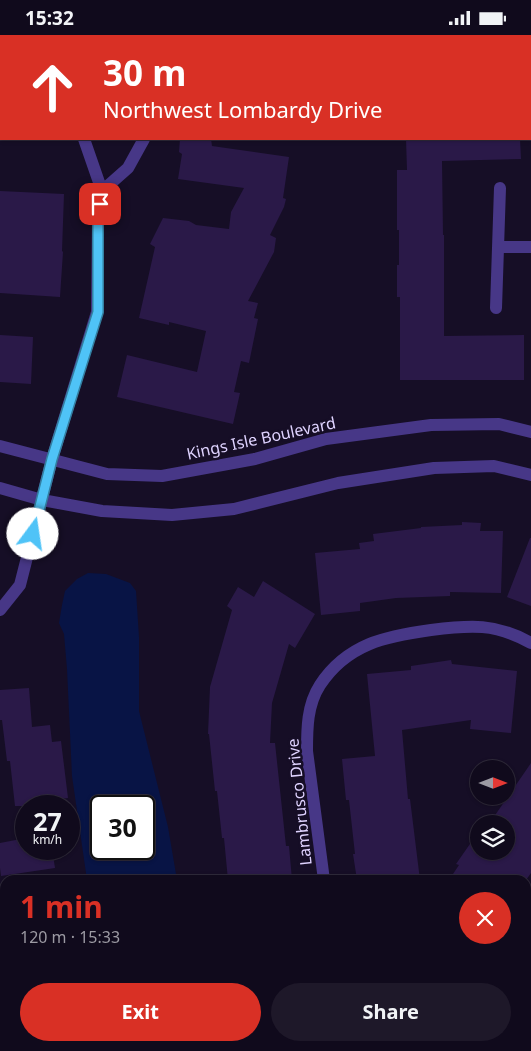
<!DOCTYPE html>
<html lang="en">
<head>
<meta charset="utf-8">
<style>
  :root { --surface:#100a1c; --page:#1e1829; --text:#f1f3f6; --muted:#9c9aa3; --line:#302b3b; --accent:#d93025 }
  body { margin:0; font-family:"Noto Sans",sans-serif; background:var(--page); color:var(--text); height:100vh; display:flex; flex-direction:column; font-size:19px; white-space:nowrap }
  * { box-sizing:border-box; margin:0 }
  p { font-size:16px; color:var(--muted) }
  .icon { flex:none; width:28px; height:28px; fill:none; stroke:currentColor; stroke-width:2; stroke-linecap:round; stroke-linejoin:round }
  .map { position:relative; flex:1; overflow:hidden }
  .side { position:absolute; left:0px; top:840px; width:531px; height:176px; display:flex; flex-direction:column; background:var(--surface); border-radius:15px 15px 0 0; box-shadow:0 1px 4px #0004,0 0 0 1px var(--line) }
  .side>* { flex:none }
  .hud { position:absolute; left:0px; top:0px; width:531px; height:105px; box-shadow:0 1px 4px #0004,0 0 0 1px var(--line); background:#d93025; color:#fff; overflow:hidden }
  .needle { width:32px; rotate:90deg }
  .controls { position:absolute; left:470px; top:725px; display:grid; gap:10px }
  .controls a { display:grid; place-items:center; width:45px; height:45px; border-radius:50%; background:var(--surface); box-shadow:0 1px 4px #0004,0 0 0 1px var(--line); font-size:25px }
  .speed { position:absolute; left:15px; top:760px; display:flex; gap:10px; font-size:25px; font-weight:700; text-align:center }
  .speed>* { display:grid; place-content:center; width:65px; height:65px; border-radius:50%; background:var(--surface); box-shadow:0 1px 4px #0004,0 0 0 1px var(--line); line-height:1 }
  .speed small { font-size:12px; font-weight:400 }
  .speed .limit { border:2px solid #111; border-radius:8px; background:#fff; color:#111 }
  .pin { position:absolute; display:grid; place-items:center; width:42px; height:42px; color:#fff; margin:-21px; border-radius:10px; box-shadow:0 2px 8px #0006 }
  .me { position:absolute; width:55px; margin:-28px; rotate:14deg; stroke-linejoin:round; filter:drop-shadow(0 0 4px #0008) }
  .turn { display:flex; align-items:center; gap:18px; height:105px; padding:0 20px; font-size:22px }
  .turn .icon { width:65px; height:65px; stroke-width:2.5 }
  .turn b { display:block; font-size:35px; line-height:42px }
  .round { display:grid; place-items:center; flex:none; width:52px; height:52px; border-radius:26px; background:var(--page) }
  .summary { display:flex; align-items:center; justify-content:space-between; height:85px; padding:0 20px }
  h1 { font-size:30px; font-weight:700; line-height:38px; color:var(--accent) }
  .button { display:flex; gap:10px; margin-top:auto; padding:10px 20px }
  .button a { flex:1; height:58px; border-radius:30px; background:var(--accent); color:#fff; font-size:20px; font-weight:700; line-height:58px; text-align:center }
  .button a+a { background:var(--page); color:var(--text) }
  .status { display:flex; justify-content:space-between; align-items:center; height:35px; padding:0 25px; background:var(--surface); direction:ltr }
  .status svg { height:14px; fill:currentColor }
  .map>svg:first-child { display:block }
  .green { fill:#102c30 }
  .water { fill:#081445; fill-rule:evenodd }
  .building { fill:#2a1948 }
  .lines { fill:none; stroke-linecap:round; stroke-linejoin:round }
  .street { stroke:#473787; stroke-width:12 }
  .route-casing { stroke:#337fa1; stroke-width:12 }
  .route { stroke:#4fc3f7; stroke-width:9 }
  .labels { text-anchor:middle; dominant-baseline:central; stroke-width:5; stroke-linejoin:round; paint-order:stroke }
  .street-label { font-size:16px; fill:#dfd3ff; stroke:#160e26 }
</style>
</head>
<body>
<div class="status"><b>15:32</b><svg viewBox="0 0 49 12"><path d="M0 12V9h3v3zM5 12V6h3v6zM10 12V3h3v9zM15 12V0h3v12zM26 1h20v11H26zM47 4h2v5h-2z"/></svg></div>
<div class="map">
<svg width="531" height="1016" viewBox="0 0 531 1016">
  <rect width="100%" height="100%" fill="#160e26"/>
  <path class="green" d="M 357,0 L 531,0 L 531,38 L 530,38 L 530,1 L 357,1 Z"/>
  <path class="water" d="M 88,538 L 106,539 L 130,548 L 136,556 L 139,602 L 139,676 L 168,792 L 177,845 L 87,845 L 72,741 L 67,634 L 64,599 L 59,588 L 62,570 L 65,556 L 77,544 ZM 101,771 L 144,771 L 144,814 L 101,814 Z
    M 111,1011 L 201,1011 L 202,1016 L 112,1016 Z"/>
  <path class="building" d="M 180,104 L 211,104 L 212,111 L 289,122 L 283,163 L 286,164 L 284,172 L 270,200 L 276,203 L 274,217 L 248,266 L 258,268 L 254,283 L 258,284 L 249,328 L 241,326 L 234,357 L 240,358 L 233,389 L 117,362 L 127,320 L 197,337 L 206,296 L 169,287 L 169,290 L 139,283 L 155,212 L 150,209 L 163,183 L 189,186 L 196,190 L 229,194 L 231,177 L 244,153 L 178,144 L 182,119 L 179,117 Z
    M 406,104 L 520,104 L 521,124 L 442,126 L 443,200 L 444,200 L 444,301 L 524,300 L 524,345 L 400,345 L 400,262 L 397,262 L 397,230 L 399,230 L 399,195 L 397,195 L 397,135 L 407,135 Z
    M 0,156 L 64,159 L 62,216 L 63,217 L 60,262 L 0,258 Z
    M 0,300 L 33,302 L 31,349 L 0,347 Z
    M 462,487 L 481,488 L 480,496 L 503,496 L 501,558 L 450,557 L 450,561 L 396,563 L 360,568 L 360,576 L 321,580 L 315,518 L 360,514 L 359,508 L 374,506 L 373,499 L 421,493 L 421,492 L 462,490 Z
    M 530,503 L 531,503 L 531,571 L 507,562 Z
    M 263,546 L 315,579 L 295,613 L 289,609 L 272,668 L 270,708 L 275,708 L 286,811 L 289,811 L 292,845 L 228,845 L 224,803 L 222,803 L 217,756 L 215,756 L 209,699 L 208,699 L 210,652 L 232,575 L 227,571 L 238,552 L 254,562 Z
    M 451,625 L 452,629 L 517,636 L 511,698 L 470,694 L 471,685 L 402,695 L 408,764 L 410,764 L 420,845 L 357,845 L 353,819 L 355,819 L 349,765 L 346,765 L 342,724 L 375,721 L 367,639 L 411,635 L 411,631 Z
    M 29,653 L 32,692 L 50,690 L 52,707 L 61,706 L 68,763 L 60,764 L 61,771 L 15,771 L 10,726 L 7,726 L 2,685 L 0,685 L 0,655 Z
    M 531,728 L 531,838 L 526,845 L 449,845 L 459,830 L 456,829 L 479,796 L 479,816 L 506,816 L 506,789 L 489,789 Z
    M 26,803 L 26,814 L 52,814 L 55,833 L 1,841 L 0,833 L 0,808 Z"/>
  <g class="lines">
    <path class="street" d="M 72,1 L 72,0
      M 152,1 L 152,0
      M 84,104 L 102,156
      M 498,212 L 531,212
      M 496,273 L 500,153
      M 0,411 L 107,439 L 162,441 L 255,424 L 326,404 L 431,390 L 499,389 L 531,397
      M 0,453 L 42,465 L 102,476 L 172,480 L 234,474 L 338,448 L 434,433 L 494,431 L 531,440
      M 0,575 L 20,550 L 52,424 L 97,277 L 98,183 L 102,156 L 128,133 L 144,104
      M 324,845 L 307,716 C 307,694 307,670 320,650 C 347,609 386,601 431,595 C 470,590 496,588 531,608
      M 526,903 L 531,896
      M 0,935 L 5,936
      M 0,973 L 5,972
      M 386,1011 L 389,1016
      M 446,1016 L 449,1011"/>
  </g>
  <g class="lines">
    <g class="route-casing">
      <path id="route" d="M 33,499 L 52,424 L 98,277 L 98,183 L 100,169"/>
    </g>
    <use href="#route" class="route"/>
  </g>
  <g class="labels">
    <g class="street-label">
      <text transform="translate(261 403) rotate(-12)">Kings Isle Boulevard</text>
      <text transform="translate(299 767) rotate(-96)">Lambrusco Drive</text>
    </g>
  </g>
</svg>
<div class="controls">
<a><svg class="needle" viewBox="-14 -14 28 28"><path d="M0-13l5 13h-10z" fill="#e53935"/><path d="M0 13l5-13h-10z" fill="#9c9aa3"/></svg></a>
<a><svg class="icon" aria-label="layers" viewBox="0 0 24 24"><path d="M12 4l9 5-9 5-9-5zM3 14l9 5 9-5"/></svg></a>
</div>
<div class="speed"><div>27<small>km/h</small></div><div class="limit">30</div></div>
<div class="pin" style="left:100px;top:169px;background:#d93025"><svg class="icon" aria-label="arrive" viewBox="0 0 24 24"><path d="M6 21V4h12l-3 4 3 4H6"/></svg></div>
<svg class="me" style="left:33px;top:499px" viewBox="-20 -20 40 40"><circle r="19" fill="#fff"/><path d="M0-13L10 11 0 6-10 11z" fill="#4fc3f7"/></svg>
<div class="hud">
<div class="turn"><svg class="icon" aria-label="ahead" viewBox="0 0 24 24"><path d="M12 20V5M6 11l6-6 6 6"/></svg><div><b>30 m</b>Northwest Lombardy Drive</div></div>
</div>
<section class="side">
<div class="summary"><div><h1>1 min</h1><p>120 m · 15:33</p></div><a class="round" style="background:#d93025;color:#fff"><svg class="icon" aria-label="close" viewBox="0 0 24 24"><path d="M6 6l12 12M18 6L6 18"/></svg></a></div>
<div class="button"><a>Exit</a><a>Share</a></div>
</section>
</div>
</body>
</html>
